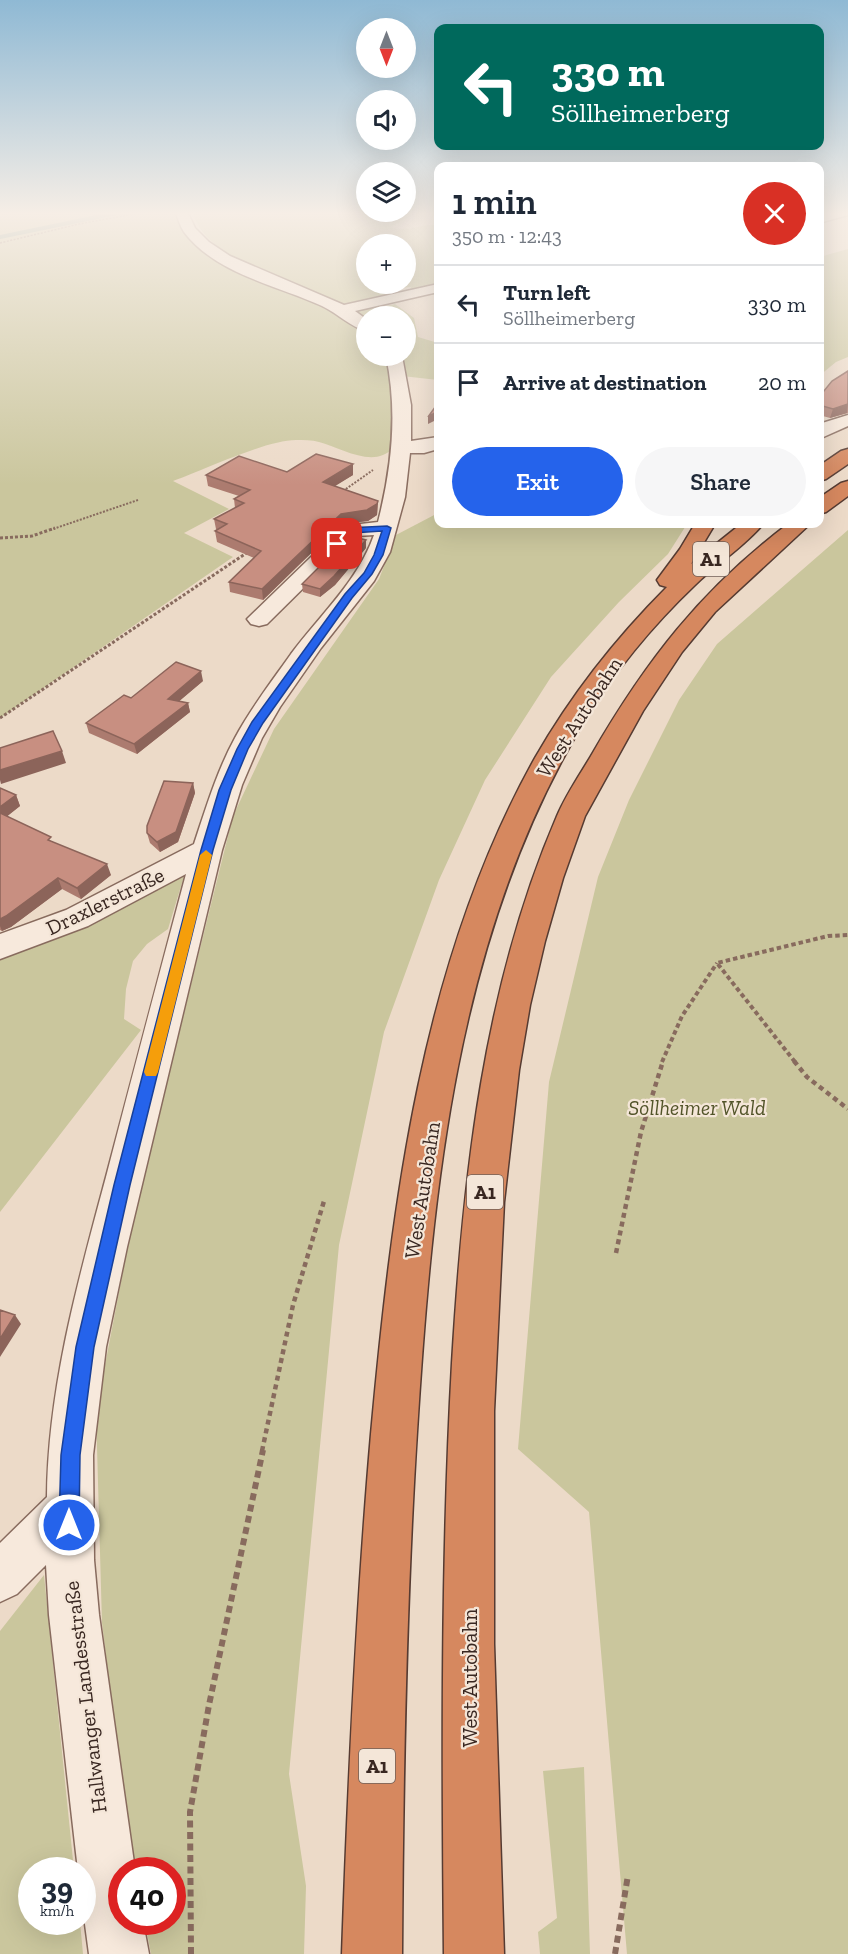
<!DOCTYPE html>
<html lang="en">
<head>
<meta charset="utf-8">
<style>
  :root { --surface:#fff; --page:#f6f6f7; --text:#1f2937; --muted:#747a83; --line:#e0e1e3; --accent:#2563eb }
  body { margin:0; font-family:"Zilla Slab",serif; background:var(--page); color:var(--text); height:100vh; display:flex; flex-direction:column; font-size:22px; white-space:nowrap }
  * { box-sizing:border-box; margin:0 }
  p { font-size:20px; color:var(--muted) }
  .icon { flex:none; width:33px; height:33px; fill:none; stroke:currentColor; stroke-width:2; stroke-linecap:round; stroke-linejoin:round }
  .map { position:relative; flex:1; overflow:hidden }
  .side { position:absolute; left:434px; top:162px; width:390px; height:366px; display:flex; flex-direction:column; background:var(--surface); border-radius:12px; box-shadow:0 6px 24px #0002 }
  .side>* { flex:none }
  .banner { position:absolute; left:434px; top:24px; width:390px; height:126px; border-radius:12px; box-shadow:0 6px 24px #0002; background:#00695c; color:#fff; overflow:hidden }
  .needle { width:39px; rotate:180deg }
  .tools { position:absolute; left:356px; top:18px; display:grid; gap:12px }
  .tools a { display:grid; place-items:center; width:60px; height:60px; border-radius:50%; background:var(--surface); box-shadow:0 6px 24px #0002; font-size:30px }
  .speed { position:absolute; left:18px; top:1857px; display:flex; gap:12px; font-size:30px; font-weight:700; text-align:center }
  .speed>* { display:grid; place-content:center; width:78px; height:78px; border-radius:50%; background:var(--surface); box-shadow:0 6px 24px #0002; line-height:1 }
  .speed small { font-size:15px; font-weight:400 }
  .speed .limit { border:9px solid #d22; background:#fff; color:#111 }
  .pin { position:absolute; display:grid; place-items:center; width:51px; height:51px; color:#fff; margin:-26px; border-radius:12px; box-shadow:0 3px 9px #0006 }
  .me { position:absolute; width:66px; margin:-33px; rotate:0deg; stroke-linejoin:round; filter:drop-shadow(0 0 4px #0008) }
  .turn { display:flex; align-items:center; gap:21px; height:126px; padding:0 18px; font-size:27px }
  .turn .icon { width:78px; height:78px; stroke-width:2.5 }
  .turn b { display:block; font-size:42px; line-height:51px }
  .round { display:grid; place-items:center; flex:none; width:63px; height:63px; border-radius:32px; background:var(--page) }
  .headline { display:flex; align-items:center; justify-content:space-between; height:102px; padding:0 18px }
  h1 { font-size:36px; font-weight:600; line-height:45px }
  .button { display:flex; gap:12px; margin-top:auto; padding:12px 18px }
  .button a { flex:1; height:69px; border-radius:36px; background:var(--accent); color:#fff; font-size:24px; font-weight:600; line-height:69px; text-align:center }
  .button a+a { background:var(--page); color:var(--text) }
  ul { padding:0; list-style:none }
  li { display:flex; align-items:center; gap:18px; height:78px; padding:0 18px; border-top:2px solid var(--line) }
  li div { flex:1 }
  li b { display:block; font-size:22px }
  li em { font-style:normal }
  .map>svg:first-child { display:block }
  .green { fill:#cac69d; fill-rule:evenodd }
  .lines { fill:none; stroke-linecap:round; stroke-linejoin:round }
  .stream { stroke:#708f81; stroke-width:4 }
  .minor-casing { stroke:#886b5e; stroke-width:3 }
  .highway-casing { stroke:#563b32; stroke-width:3 }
  .path-far5 { stroke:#886b5e; stroke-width:1.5; stroke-dasharray:2 1.5; stroke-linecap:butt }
  .path-far4 { stroke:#886b5e; stroke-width:2; stroke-dasharray:2 1.5; stroke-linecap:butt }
  .path-far3 { stroke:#886b5e; stroke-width:3; stroke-dasharray:3 2; stroke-linecap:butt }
  .path-far2 { stroke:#886b5e; stroke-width:4; stroke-dasharray:4.5 3; stroke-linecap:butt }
  .path-far1 { stroke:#886b5e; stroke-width:4.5; stroke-dasharray:5 4; stroke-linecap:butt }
  .path { stroke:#886b5e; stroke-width:6; stroke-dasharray:7 4.5; stroke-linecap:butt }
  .minor { fill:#f7e9dc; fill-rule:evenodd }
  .highway { fill:#d6885f; fill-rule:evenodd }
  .wall { fill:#ac7b6f }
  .shaded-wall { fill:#8c645a }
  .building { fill:#c88f81; stroke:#8c645a; stroke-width:1.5 }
  .route { fill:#2563eb; stroke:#184099; stroke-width:1.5 }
  .slow { fill:#f59e0b }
  .labels { text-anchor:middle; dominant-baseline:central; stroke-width:4.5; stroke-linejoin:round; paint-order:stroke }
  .shield { fill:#f4e6d8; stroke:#716058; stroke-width:1.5 }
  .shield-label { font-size:20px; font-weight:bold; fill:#392721 }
  .street-label { font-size:21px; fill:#392721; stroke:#f4e6d8 }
  .park-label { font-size:21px; font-style:italic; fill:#525429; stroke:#f4e6d8 }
</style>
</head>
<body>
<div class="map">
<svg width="848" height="1954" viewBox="0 0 848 1954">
  <rect width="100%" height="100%" fill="#ecdac8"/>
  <path class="green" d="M 0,211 L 175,211 L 179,224 L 195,244 L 274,276 C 243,262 203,248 192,211 L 419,211 L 390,227 C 412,233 423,222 438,226 L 438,295 L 423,295 L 410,290 L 411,287 L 387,289 L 391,293 L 390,296 L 376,304 L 382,307 L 395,304 L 414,318 L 418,337 L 438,343 L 438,380 L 393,375 L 393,448 C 374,469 341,448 319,442 C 312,440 303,440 296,440 C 266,440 204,470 173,481 L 229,509 L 184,533 L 233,557 L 0,718 ZM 366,244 L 405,244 L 405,284 L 366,284 ZM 366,316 L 405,316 L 405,356 L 366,356 Z
    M 848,249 L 848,357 L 836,362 L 819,376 L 819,255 L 823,256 Z
    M 438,513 L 438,524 L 687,524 L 668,554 L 619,602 L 551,677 L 485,780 L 439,880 L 384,1032 L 339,1245 L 289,1774 L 306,1886 L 304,1954 L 151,1954 L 145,1922 L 172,1922 L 172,1870 L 135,1870 L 126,1820 L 102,1623 L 96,1412 L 134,1214 L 233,816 L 274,729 L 379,579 L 396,535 Z
    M 848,530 L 848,1954 L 627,1954 L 589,1512 L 518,1449 L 549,1082 L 598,877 L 629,800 L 679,700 L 717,644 Z
    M 185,873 L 168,929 L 147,944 L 133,961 L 126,989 L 124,1019 L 141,1030 L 0,1212 L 0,960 L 87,921 Z
    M 44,1575 L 74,1870 L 32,1870 L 32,1922 L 80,1922 L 83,1954 L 0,1954 L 0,1631 Z
    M 584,1767 L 590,1954 L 540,1954 L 538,1932 L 557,1918 L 543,1771 Z"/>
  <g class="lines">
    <path class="stream" d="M 0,237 L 126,211"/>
    <g class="minor-casing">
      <path id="minor" d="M 175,211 L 187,211 L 195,228 L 209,242 L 230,256 L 344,305 L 438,284 L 438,292 L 355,311 L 366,319 L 366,331 C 351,327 337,313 322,306 C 276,285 216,274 184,232 C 180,226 178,218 175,211 Z
        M 834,211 L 848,211 L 848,215 L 819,223 L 819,215 Z
        M 386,356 L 402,356 L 411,405 L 411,441 L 438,437 L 438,449 L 424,453 L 410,453 L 405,497 L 390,552 L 374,581 L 321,648 L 280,707 L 262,738 L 242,785 L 222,850 L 127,1247 L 106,1347 L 93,1455 L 94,1560 L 99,1615 L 135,1870 L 122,1870 L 122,1922 L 143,1922 L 149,1954 L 89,1954 L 82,1902 L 82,1870 L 78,1870 L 76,1853 L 49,1615 L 46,1565 L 17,1594 L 0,1602 L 0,1543 L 47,1497 C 48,1388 78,1281 106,1177 C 132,1076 159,975 186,874 L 88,926 L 0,959 L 0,934 L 66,910 L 194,844 C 206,808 217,771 235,738 C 251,708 272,681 291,654 C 320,615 358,581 374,535 L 356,536 L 267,624 L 259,626 L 251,624 L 247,619 L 343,526 L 378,522 C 392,467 398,412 386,356 Z
        M 848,415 L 848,426 L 819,439 L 819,424 Z"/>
    </g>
    <g class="highway-casing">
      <path id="highway" d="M 848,449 L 848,464 L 826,479 L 819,481 L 819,466 L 841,451 Z
        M 848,481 L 848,496 L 826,512 L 819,514 L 819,498 L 841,483 Z
        M 695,524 L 715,524 L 691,564 L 741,524 L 763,524 C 745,546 716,564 695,585 C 653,625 614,672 584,722 C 456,933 432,1191 417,1432 C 406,1606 403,1780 402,1954 L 342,1954 C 348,1781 356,1607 371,1434 C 392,1205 421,962 535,758 C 571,695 616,638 667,587 L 660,585 L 657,580 L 680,549 Z
        M 788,524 L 810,524 L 715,612 L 682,652 L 643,711 L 585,816 L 563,878 L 545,941 L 530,1005 L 519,1070 L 504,1202 L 494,1411 L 494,1644 L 504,1954 L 444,1954 C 442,1757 441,1560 452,1363 C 463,1178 483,988 557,816 C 566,795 579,776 591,756 C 646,661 700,591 788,524 Z"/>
    </g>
    <path class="path-far5" d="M 0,243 L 79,224 L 150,211"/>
    <path class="path-far4" d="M 343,491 L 373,470
      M 50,530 L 138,500"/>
    <path class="path-far3" d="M 0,538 L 32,536 L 55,528
      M 0,718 L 248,552"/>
    <path class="path-far2" d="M 662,1062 L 682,1016 L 717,963
      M 795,1062 L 717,963 L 828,936 L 848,935"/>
    <path class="path-far1" d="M 794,1061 L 807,1077 L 848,1109
      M 616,1253 L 641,1132 L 663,1061
      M 262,1451 L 293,1305 L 324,1201"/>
    <path class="path" d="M 191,1954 L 190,1812 L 209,1705 L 263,1450
      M 615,1954 L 628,1875"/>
    <use href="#minor" class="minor"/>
    <use href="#highway" class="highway"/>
  </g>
  <path class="wall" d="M 848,371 L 848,413 L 830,418 L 819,415 L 819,397 Z
    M 287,472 L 353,475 L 334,486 L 378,501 L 377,515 L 368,521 L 341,524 L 263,600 L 230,592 L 229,582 L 254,558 L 217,542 L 215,531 L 217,530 L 216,529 L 214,519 L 235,508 L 234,499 L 239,496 L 208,486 L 206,475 Z
    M 366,548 L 335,585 L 320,597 L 303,592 L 302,584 Z
    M 203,681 L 179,701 L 188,703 L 190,712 L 137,754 L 89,733 L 86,723 L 131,698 Z
    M 193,783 L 195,793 L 178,842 L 160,852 L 150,843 L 147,833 Z
    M 0,788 L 16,795 L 20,806 L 7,816 L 111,875 L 81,899 L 62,889 L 11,927 L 2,931 L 0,930 Z"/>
  <path class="shaded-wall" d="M 848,404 L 847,413 L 830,418 L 833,409 Z
    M 438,411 L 438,419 L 428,424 L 428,417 Z
    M 353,464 L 353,475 L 324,493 L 323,482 Z
    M 378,501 L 377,515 L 368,521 L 341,524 L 263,600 L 262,589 L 341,514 Z
    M 366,540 L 366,548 L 335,585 L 320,597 L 320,589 Z
    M 201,671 L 203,681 L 170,709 L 168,699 Z
    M 188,703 L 190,712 L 137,754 L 134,744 Z
    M 62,751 L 66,763 L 1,784 L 0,780 L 0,770 Z
    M 193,783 L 195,793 L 178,842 L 160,852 L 157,842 Z
    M 16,795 L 20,806 L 0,822 L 0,807 Z
    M 107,864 L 111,875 L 81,899 L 77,888 Z
    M 58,878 L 62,889 L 11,927 L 2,931 L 0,926 L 0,919 Z
    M 15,1315 L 21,1324 L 0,1357 L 0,1339 Z"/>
  <path class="building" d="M 848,371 L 848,404 L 833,409 L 819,405 L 819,397 L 832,381 Z
    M 438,403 L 438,411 L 428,417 Z
    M 316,454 L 353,464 L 323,482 L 378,501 L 377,504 L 367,510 L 341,514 L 262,589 L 229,582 L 261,551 L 215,531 L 227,524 L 214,519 L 244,503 L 234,499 L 250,490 L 206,475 L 239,456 L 287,472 Z
    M 350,536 L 366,540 L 334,576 L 320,589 L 302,584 Z
    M 176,662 L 201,671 L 168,699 L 188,703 L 134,744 L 86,723 L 124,695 L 131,698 Z
    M 53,731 L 62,751 L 0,770 L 0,748 Z
    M 164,781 L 193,783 L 176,832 L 157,842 L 147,833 L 147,826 Z
    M 0,788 L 16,795 L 0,807 Z
    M 0,813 L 51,837 L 48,840 L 107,864 L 77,888 L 58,878 L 6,916 L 0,919 Z
    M 0,1310 L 15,1315 L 0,1339 Z"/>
  <linearGradient id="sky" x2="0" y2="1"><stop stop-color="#8fb9d4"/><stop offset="0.44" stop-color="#f6eee6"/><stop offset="1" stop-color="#f6eee6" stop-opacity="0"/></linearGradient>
  <rect width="848" height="485" fill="url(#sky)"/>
  <path class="route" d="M 387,526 L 391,528 L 383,555 L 372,574 L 352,598 L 263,723 L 248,749 L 231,790 L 213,850 L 130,1185 L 94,1347 L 80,1455 L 79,1525 L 76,1532 L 69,1535 L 62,1532 L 59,1525 L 61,1455 L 76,1347 L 114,1185 L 201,850 L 219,790 L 237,749 L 252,722 L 345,594 L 364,573 L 374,555 L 382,531 L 352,533 L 340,546 L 332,544 L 347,528 Z"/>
  <path class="slow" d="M 206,850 L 212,855 L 158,1072 L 156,1076 L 146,1076 L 144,1072 L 200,855 Z"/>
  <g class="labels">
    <g class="shield">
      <rect x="693" y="542" width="36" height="34" rx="4.5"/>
      <rect x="467" y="1175" width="36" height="34" rx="4.5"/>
      <rect x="359" y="1749" width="36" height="34" rx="4.5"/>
    </g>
    <g class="shield-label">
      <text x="711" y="559">A1</text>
      <text x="485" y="1192">A1</text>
      <text x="377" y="1766">A1</text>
    </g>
    <g class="street-label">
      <text transform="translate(579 717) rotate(-57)">West Autobahn</text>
      <text transform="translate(105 901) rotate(-26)">Draxlerstraße</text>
      <text transform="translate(422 1190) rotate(-81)">West Autobahn</text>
      <text transform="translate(469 1678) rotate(-90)">West Autobahn</text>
      <text transform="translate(85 1697) rotate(-97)">Hallwanger Landesstraße</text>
    </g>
    <g class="park-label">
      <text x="697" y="1107">Söllheimer Wald</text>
    </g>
  </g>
</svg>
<div class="tools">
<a><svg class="needle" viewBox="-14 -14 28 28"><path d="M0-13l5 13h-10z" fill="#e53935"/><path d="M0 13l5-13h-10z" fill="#747a83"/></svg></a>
<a><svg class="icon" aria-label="sound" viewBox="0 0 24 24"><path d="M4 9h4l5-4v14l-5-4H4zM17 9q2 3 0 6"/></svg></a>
<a><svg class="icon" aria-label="layers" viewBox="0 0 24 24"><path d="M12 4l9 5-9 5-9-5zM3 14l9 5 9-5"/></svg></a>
<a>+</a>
<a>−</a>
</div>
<div class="speed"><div>39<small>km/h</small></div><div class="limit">40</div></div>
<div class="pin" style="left:337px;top:544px;background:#d93025"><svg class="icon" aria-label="arrive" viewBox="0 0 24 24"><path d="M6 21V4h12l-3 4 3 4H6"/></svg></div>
<svg class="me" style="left:69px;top:1525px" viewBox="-20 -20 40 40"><circle r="17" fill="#2563eb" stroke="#fff" stroke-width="3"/><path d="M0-11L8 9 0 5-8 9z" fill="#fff"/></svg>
<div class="banner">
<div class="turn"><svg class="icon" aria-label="left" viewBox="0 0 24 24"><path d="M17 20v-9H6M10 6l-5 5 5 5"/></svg><div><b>330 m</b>Söllheimerberg</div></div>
</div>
<section class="side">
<div class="headline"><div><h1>1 min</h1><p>350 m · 12:43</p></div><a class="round" style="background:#d93025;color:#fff"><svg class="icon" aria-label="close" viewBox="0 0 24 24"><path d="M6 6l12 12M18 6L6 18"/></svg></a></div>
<ul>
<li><svg class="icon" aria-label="left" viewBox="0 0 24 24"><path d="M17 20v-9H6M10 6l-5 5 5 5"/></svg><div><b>Turn left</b><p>Söllheimerberg</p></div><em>330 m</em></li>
<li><svg class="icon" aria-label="arrive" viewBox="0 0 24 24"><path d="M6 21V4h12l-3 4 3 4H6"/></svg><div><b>Arrive at destination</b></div><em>20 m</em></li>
</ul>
<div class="button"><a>Exit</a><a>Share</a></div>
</section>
</div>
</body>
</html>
